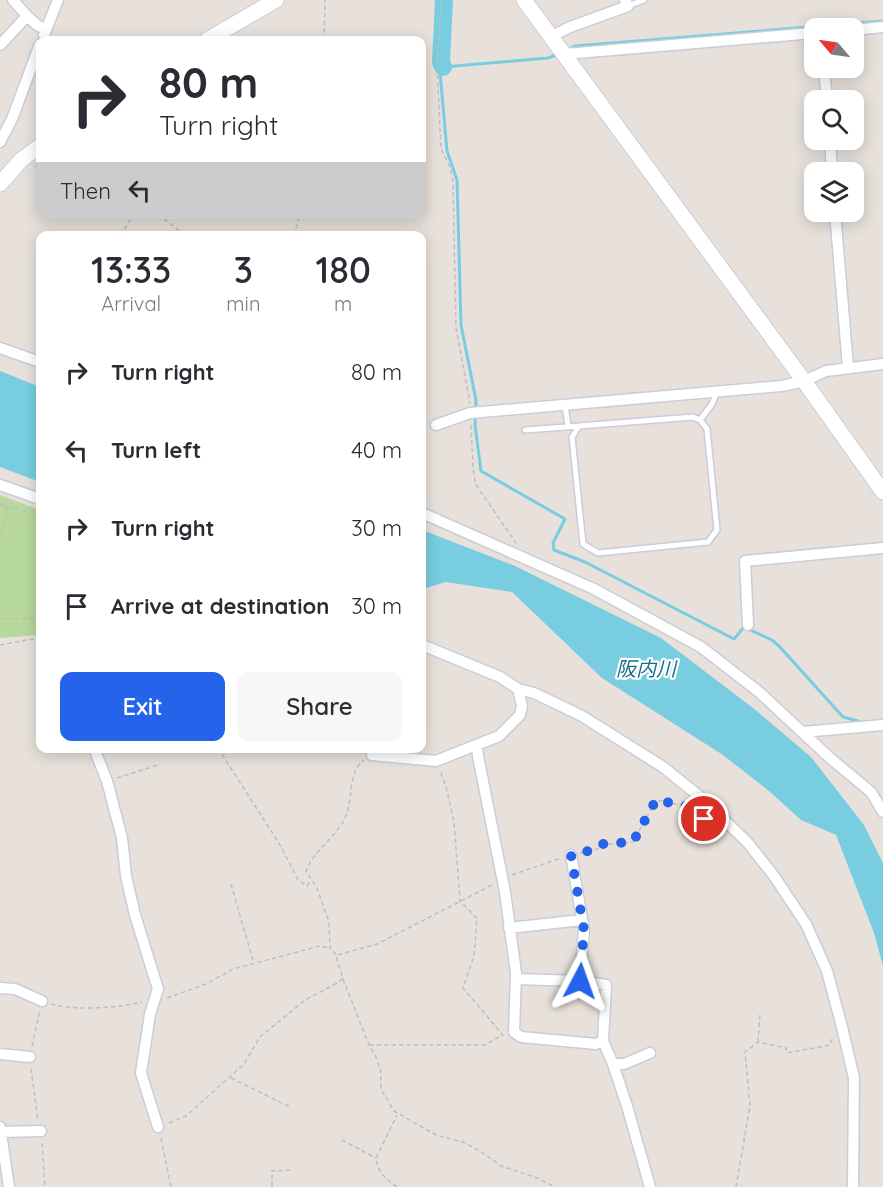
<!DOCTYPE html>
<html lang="en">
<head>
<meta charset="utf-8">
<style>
  :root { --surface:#fff; --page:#f7f7f7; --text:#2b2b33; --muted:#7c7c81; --accent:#2563eb }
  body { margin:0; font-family:Quicksand,"Noto Sans JP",sans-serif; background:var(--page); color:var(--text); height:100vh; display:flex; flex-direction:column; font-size:22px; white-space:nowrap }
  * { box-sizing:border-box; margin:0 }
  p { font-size:20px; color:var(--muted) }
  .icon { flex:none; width:33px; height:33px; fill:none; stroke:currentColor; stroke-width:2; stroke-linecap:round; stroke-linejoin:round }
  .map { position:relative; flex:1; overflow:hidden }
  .drawer { position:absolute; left:36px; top:231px; width:390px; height:522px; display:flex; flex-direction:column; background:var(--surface); border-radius:12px; box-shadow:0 3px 15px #0003 }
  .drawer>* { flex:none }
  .banner { position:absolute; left:36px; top:36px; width:390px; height:183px; border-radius:12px; box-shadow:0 3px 15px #0003; background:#fff; color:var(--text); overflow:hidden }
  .needle { width:39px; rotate:299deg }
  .tools { position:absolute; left:804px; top:18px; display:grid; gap:12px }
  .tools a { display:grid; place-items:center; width:60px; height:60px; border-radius:12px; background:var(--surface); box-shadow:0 3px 15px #0003; font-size:30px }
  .pin { position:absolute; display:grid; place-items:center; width:51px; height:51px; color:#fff; margin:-26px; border:3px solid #fff; border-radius:50%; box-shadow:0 2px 6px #0007 }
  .me { position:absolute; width:66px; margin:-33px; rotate:4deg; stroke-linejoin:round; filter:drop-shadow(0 0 4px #0008) }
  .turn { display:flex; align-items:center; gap:21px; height:126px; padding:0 24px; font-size:27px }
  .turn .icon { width:78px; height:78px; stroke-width:2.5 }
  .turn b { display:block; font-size:42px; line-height:51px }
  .then { display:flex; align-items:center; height:57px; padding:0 24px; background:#0003; gap:12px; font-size:22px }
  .eta { display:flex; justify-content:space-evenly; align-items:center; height:102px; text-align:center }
  .eta b { font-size:36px; font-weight:600; line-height:42px }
  .action { display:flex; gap:12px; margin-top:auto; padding:12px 24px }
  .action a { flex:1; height:69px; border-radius:12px; background:var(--accent); color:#fff; font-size:24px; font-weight:600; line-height:69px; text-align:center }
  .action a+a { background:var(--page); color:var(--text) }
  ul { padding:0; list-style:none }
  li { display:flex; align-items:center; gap:18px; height:78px; padding:0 24px }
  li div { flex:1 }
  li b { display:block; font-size:22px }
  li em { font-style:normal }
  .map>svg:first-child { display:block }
  .green { fill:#b7d99d }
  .water { fill:#78cee0 }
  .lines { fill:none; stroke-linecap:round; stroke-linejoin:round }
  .stream { stroke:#78cee0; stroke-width:3 }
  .river { stroke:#78cee0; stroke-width:18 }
  .lane-casing { stroke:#c9cdd8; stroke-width:8 }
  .street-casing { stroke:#c9cdd8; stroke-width:13 }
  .secondary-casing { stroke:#c9cdd8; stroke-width:17 }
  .path { stroke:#bebebe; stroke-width:1.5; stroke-dasharray:4.5 3; stroke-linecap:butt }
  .lane { stroke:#fff; stroke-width:5 }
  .street { stroke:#fff; stroke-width:10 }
  .secondary { stroke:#fff; stroke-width:15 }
  .route { stroke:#2563eb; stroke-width:10; stroke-dasharray:0 18 }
  .labels { text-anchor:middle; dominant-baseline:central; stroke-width:4.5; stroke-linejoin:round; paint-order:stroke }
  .water-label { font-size:20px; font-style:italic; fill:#1c6d87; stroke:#fff }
</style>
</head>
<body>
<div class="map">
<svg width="883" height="1187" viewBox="0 0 883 1187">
  <rect width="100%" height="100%" fill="#e8e1db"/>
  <path class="green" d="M 0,495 L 40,510 L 40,635 L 0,638 Z"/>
  <path class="water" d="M 0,371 L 40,387 L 40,482 L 0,467 Z
    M 422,530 L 515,566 L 661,638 L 753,708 L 811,757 L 864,825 L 883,863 L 883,966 L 874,933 L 836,835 L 801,820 L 769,791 L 723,755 L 602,678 L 512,592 L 446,582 L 422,589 Z"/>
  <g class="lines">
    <path class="stream" d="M 569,49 L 575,46 L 883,21
      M 558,54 L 548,58 L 443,67 L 440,72 L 447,151 L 457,180 L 461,325 L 476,400 L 475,425 L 481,471 L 565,519 L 553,543 L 554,550 L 585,562 L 734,639 L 744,627 L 772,640 L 779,646 L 843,717 L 858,721"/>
    <path class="river" d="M 443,67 L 441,62 L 444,0"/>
    <g class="lane-casing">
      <path id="lane" d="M 628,6 L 644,0
        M 565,405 L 568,426
        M 700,420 L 693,417 L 579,426 L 572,437 L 583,544 L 598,553 L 708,542 L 717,530 L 707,429 L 700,420 L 712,404 L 717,392
        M 525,430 L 579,426"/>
    </g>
    <g class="street-casing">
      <path id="street" d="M 13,0 L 27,16
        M 854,30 L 883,27
        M 44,35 L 58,0
        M 552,36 L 570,27 L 628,6 L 625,0
        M 0,45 L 27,16 L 37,25 L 46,30
        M 565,54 L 814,33
        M 824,68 L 827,100
        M 830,140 L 832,172
        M 0,142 L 12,119 L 40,44
        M 835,212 L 848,367
        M 0,348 L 40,362
        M 436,425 L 470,413 L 782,386 L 804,381 L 826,371 L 883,364
        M 0,485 L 40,499
        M 422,513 L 594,589 L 701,647 L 759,692 L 830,758 L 871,792 L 883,812
        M 748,625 L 745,561 L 883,548
        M 422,645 L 500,677 L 518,689 L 534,693 L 582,716 L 663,767 L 704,800 L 748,843 L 774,876 L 806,924 L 827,971 L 842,1027 L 854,1078 L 853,1187
        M 803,732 L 883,725
        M 477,745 L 478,756 L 505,892 L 516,973 L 514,1032 L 521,1037 L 596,1044 L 603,1041
        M 94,748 L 107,781 L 122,838 L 126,876 L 135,915 L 158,989 L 150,1014 L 141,1073 L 158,1127
        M 372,755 L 436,761 L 499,736 L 520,715 L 522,706 L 518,689
        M 571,855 L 584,930 L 580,981 L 606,985 L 603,1041 L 613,1064 L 627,1106 L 650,1187
        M 509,928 L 582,920
        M 516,979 L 580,981
        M 0,988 L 15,989 L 42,1001
        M 0,1054 L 30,1057
        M 613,1064 L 624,1064 L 650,1053
        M 0,1127 L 9,1187
        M 1,1132 L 41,1131"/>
    </g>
    <g class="secondary-casing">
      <path id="secondary" d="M 524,0 L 804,381 L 883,492
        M 207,40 L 276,0
        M 0,184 L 21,160 L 40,146"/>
    </g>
    <path class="path" d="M 441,0 L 437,66 L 441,149 L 450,167 L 453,182 L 456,328 L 470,403
      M 324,40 L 325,0
      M 35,166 L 40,168
      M 158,214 L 186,236
      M 121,236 L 133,214
      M 294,236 L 300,214
      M 471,425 L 473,469 L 476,485 L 516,543
      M 0,504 L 40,515
      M 0,532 L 4,527 L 7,506
      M 0,619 L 40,618
      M 0,645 L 32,639 L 40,640
      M 218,748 L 280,845 L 298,880 L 307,886 L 310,882
      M 117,778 L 158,765
      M 580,853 L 597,849 L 603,845 L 633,842 L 656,800 L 686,806 L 713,825
      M 512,875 L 561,858
      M 231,884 L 254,964
      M 336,955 L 330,948 L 329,922 L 317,888 L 306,871 C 315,848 339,836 347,813 C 353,796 348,772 364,760
      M 343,979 L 369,1045 L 376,1057 L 381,1072 L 381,1089 L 394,1111 L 436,1135 L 463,1142 L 480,1151 L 501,1166 L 537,1178 L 555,1187
      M 167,998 L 206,984 L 233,969 L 320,946 L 330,948
      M 51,1004 C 74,1011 119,1008 142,1002
      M 758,1042 L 760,1014
      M 369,1045 L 484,1045 L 503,1035 L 463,988 L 474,956 L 477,918 L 460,901 L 454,822 L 446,787 L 440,770
      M 32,1046 L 40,1010
      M 31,1069 L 38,1121
      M 231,1078 L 290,1107
      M 169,1123 L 186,1116 L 244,1064 L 260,1037 L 305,1000 L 339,982 L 343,978 L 337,960 L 337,955 L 377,944 L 494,884
      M 161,1138 L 171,1187
      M 342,1140 L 376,1158
      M 42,1143 L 45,1187
      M 272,1187 L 272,1171 L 290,1170
      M 397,1187 C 387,1179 377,1173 376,1158 L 397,1115
      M 736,1187 L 750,1106 L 745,1052 L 758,1042 L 786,1048 L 787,1053 L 830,1045 L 833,1037"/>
    <use href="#lane" class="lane"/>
    <use href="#street" class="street"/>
    <use href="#secondary" class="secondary"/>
  </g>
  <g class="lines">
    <path class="route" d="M 580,981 L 584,930 L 571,855 L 597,849 L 603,844 L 633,842 L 656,800 L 686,806 L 704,819"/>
  </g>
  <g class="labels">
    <g class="water-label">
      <text x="646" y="668">阪内川</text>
    </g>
  </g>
</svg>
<div class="tools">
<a><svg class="needle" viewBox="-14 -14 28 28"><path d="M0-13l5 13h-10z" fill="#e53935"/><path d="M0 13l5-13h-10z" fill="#7c7c81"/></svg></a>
<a><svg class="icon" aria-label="search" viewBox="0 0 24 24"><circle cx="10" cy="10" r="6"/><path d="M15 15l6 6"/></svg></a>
<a><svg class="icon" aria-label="layers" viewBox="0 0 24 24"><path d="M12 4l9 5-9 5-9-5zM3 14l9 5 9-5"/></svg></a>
</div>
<div class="pin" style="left:704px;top:819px;background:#d93025"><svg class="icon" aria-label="arrive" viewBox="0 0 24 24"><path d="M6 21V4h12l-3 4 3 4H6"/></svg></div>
<svg class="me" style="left:580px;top:981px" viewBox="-20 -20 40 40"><path d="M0-17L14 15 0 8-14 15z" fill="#2563eb" stroke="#fff" stroke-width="4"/></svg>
<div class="banner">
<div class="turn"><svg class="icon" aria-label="right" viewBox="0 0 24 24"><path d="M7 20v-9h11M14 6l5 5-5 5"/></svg><div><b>80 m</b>Turn right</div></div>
<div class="then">Then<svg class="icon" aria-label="left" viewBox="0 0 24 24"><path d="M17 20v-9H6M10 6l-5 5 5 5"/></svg></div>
</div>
<section class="drawer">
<div class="eta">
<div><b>13:33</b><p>Arrival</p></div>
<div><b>3</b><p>min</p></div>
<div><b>180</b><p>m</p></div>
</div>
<ul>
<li><svg class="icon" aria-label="right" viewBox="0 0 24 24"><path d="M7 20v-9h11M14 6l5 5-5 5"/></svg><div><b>Turn right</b></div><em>80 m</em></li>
<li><svg class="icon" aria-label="left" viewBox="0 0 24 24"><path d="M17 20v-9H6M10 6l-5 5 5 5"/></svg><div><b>Turn left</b></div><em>40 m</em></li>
<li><svg class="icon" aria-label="right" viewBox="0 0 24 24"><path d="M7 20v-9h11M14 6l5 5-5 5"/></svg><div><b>Turn right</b></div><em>30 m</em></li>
<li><svg class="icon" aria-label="arrive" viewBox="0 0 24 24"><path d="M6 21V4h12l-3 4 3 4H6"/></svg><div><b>Arrive at destination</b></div><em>30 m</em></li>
</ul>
<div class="action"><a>Exit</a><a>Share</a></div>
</section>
</div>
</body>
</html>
